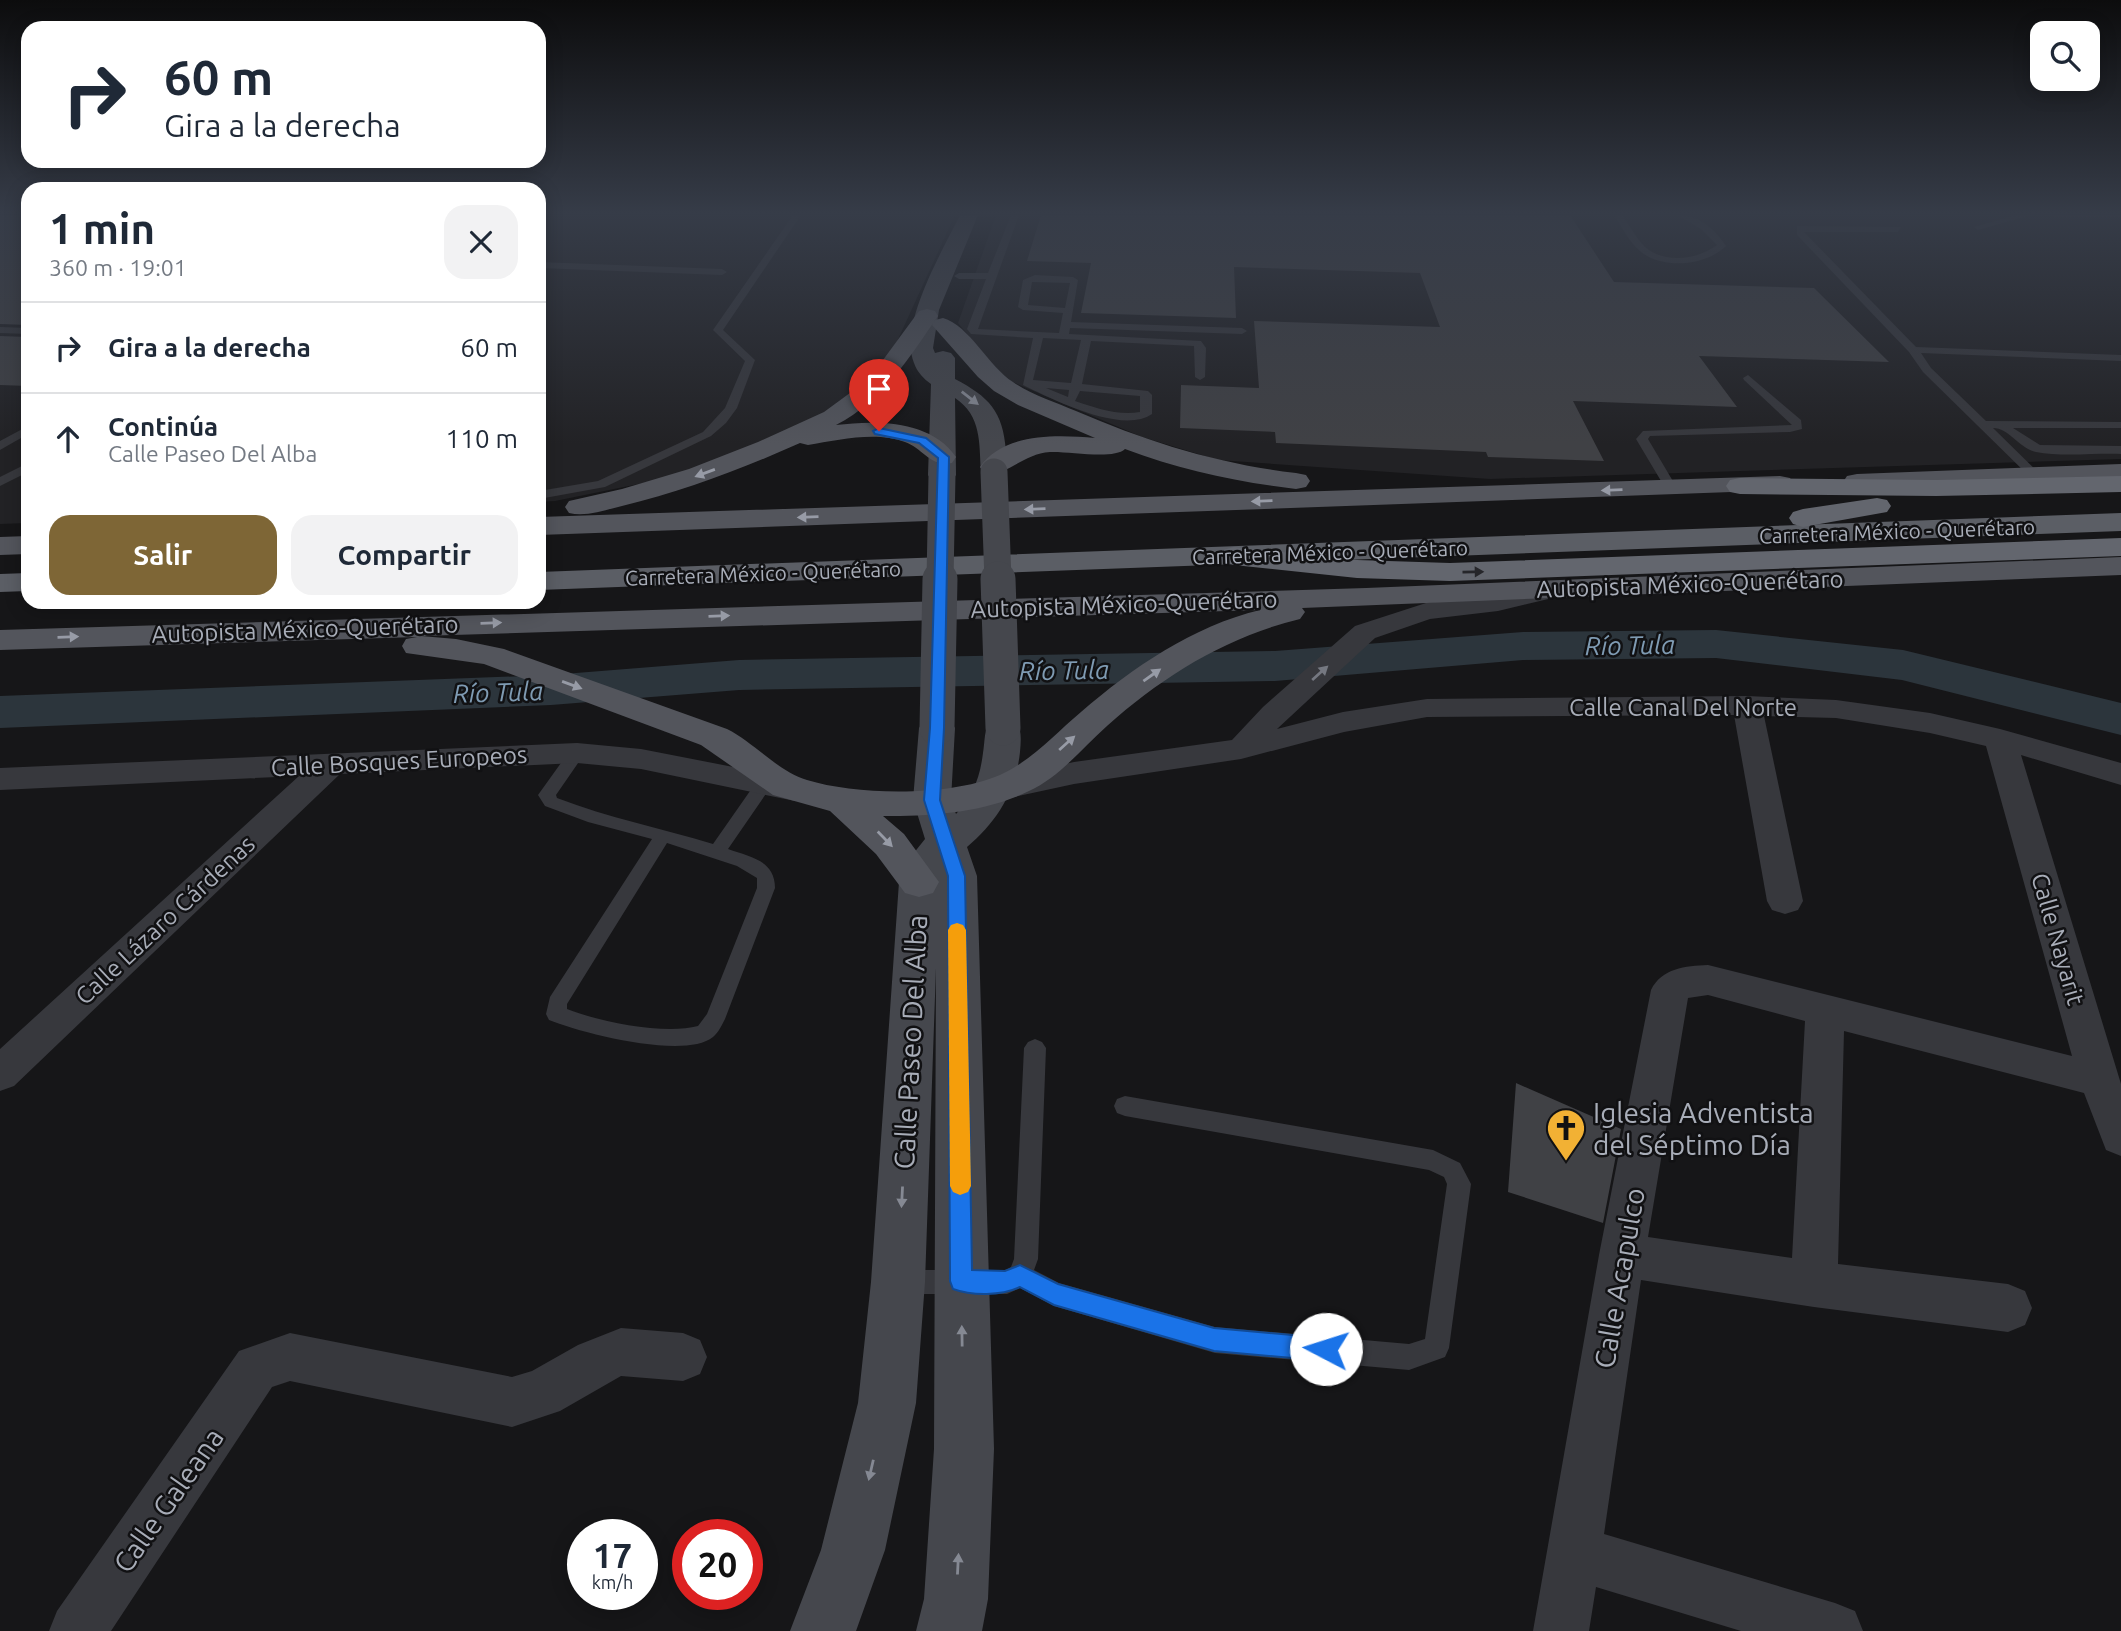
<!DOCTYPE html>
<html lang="es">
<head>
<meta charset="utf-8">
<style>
  :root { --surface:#fff; --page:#f2f2f3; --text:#1f2937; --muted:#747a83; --line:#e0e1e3; --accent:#7e6636 }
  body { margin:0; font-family:Ubuntu,sans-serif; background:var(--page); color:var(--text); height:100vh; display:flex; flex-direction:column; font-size:26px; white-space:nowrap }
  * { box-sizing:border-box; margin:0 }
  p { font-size:23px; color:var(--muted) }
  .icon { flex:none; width:38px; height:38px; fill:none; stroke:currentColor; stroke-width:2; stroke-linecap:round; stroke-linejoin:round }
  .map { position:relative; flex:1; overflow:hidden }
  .drawer { position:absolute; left:21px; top:182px; width:525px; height:427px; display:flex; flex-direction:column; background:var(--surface); border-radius:21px; box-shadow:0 4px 18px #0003 }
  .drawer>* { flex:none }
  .top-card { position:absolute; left:21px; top:21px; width:525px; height:147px; border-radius:21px; box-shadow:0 4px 18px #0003; background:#fff; color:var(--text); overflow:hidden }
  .controls { position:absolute; left:2030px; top:21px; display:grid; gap:14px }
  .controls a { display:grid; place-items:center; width:70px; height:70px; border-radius:14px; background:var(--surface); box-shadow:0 4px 18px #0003; font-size:35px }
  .speed { position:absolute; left:567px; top:1519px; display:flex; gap:14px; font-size:35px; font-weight:700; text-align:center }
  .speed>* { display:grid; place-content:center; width:91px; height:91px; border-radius:50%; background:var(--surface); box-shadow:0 4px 18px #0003; line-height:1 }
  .speed small { font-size:18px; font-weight:400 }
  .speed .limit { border:10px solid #d22; background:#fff; color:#111 }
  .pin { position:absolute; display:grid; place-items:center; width:60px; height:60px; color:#fff; margin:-72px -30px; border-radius:50% 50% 50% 0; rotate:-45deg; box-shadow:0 0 7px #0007 }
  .pin .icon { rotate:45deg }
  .me { position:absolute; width:77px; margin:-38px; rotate:275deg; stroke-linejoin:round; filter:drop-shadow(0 0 5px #0008) }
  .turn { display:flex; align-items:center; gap:24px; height:147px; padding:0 28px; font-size:32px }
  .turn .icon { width:91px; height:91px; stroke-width:2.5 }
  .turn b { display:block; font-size:49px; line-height:60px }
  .round { display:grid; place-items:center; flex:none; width:74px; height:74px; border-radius:21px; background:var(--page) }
  .head { display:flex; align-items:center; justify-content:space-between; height:119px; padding:0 28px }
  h1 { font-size:42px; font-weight:700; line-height:52px }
  .cta { display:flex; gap:14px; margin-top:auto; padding:14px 28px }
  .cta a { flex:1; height:80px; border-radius:21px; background:var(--accent); color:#fff; font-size:28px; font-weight:700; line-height:80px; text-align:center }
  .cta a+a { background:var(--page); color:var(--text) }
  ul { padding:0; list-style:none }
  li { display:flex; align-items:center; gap:21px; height:91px; padding:0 28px; border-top:2px solid var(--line) }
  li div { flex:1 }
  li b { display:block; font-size:26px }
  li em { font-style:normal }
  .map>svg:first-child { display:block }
  .built { fill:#222225 }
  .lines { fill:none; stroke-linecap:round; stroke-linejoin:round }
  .river { fill:#2c353c; fill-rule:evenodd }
  .building { fill:#404145 }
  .service { fill:#37383d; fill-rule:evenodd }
  .minor { fill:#37383d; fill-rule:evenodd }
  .secondary { fill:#45474d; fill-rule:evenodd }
  .primary { fill:#53555c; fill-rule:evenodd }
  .trunk { fill:#5b5e65; fill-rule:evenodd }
  .motorway { fill:#63666e; fill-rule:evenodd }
  .secondary-bridge-far1 { stroke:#45474d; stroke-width:27 }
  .secondary-bridge { stroke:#45474d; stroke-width:35 }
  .oneway { fill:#858993 }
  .oneway2 { fill:#979ba6 }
  .oneway3 { fill:#26262a }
  .oneway4 { fill:#757881 }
  .route { fill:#1a73e8; stroke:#114b97; stroke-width:2 }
  .slow { fill:#f59e0b }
  .labels { text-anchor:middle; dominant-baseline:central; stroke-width:5; stroke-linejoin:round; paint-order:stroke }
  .far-street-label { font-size:21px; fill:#a8adb8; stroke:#111113 }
  .street-label { font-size:24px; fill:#a8adb8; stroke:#111113 }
  .water-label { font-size:26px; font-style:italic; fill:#7f9bb3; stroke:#111113 }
  .near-street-label { font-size:28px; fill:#a8adb8; stroke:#111113 }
  .near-poi-label { font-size:28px; fill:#a8adb8; stroke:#111113; text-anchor:start }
</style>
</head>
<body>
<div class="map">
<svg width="2121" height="1631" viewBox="0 0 2121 1631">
  <rect width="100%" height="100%" fill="#161618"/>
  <path class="built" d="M 0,215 L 28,215 L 28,523 L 0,524 Z
    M 539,215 L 955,215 L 894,348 L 865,384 L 839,407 L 698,472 L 555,501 L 539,502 Z
    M 996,215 L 2121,215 L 2121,459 L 1490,479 L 1218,460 L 1142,437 L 1008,380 L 994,366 L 958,323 Z"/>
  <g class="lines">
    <path class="river" d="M 1716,630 L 1903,650 L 2121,703 L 2121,735 L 1902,680 L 1716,658 L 1523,660 L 1275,681 L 739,690 L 551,705 L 0,728 L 0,696 L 551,675 L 739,660 L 1275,651 L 1523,632 Z"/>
  </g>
  <path class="building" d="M 0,215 L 28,215 L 28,325 L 0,324 Z
    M 1041,215 L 1570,215 L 1614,282 L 1814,288 L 1889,362 L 1699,356 L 1737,407 L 1573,401 L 1604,461 L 1488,457 L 1486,452 L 1276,443 L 1275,432 L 1180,428 L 1181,385 L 1259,388 L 1254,321 L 1440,327 L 1420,273 L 1234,267 L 1236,318 L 1081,313 L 1091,263 L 1027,261 Z
    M 0,336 L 28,337 L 28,386 L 0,385 Z
    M 1516,1083 L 1621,1129 L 1603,1223 L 1508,1192 Z"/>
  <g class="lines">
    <path class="service" d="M 793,215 L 801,215 L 723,330 L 755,360 L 737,408 L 726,423 L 711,436 L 605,487 L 539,499 L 539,491 L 598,481 L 703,432 L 725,408 L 745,361 L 713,330 Z
      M 1011,215 L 1019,215 L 978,329 L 1059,333 L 1063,313 L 1023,310 L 1018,307 L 1023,280 L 1035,275 L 1073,277 L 1078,280 L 1071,322 L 1242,328 L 1247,331 L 1242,334 L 1070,328 L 1069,334 L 1201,341 L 1206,348 L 1205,377 L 1200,380 L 1195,377 L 1194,346 L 1091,341 L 1082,384 L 1148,391 L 1152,395 L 1152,414 C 1122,435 1052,399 1023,385 L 1033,338 L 971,334 L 967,329 L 986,279 L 959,279 L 954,276 L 959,273 L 988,273 ZM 1032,282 L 1070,283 L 1065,308 L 1028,305 ZM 1043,338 L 1081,340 L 1071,383 L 1033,380 ZM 1046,388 L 1069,390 L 1068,397 ZM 1080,391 L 1140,396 L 1140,412 C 1118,416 1096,408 1075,401 Z
      M 1614,215 L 1622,215 C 1630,226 1636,238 1645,247 C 1665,264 1697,260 1717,245 L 1701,229 L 1677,215 C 1699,215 1714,228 1726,246 C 1706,266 1662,270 1640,251 C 1629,242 1622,227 1614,215 Z
      M 2016,215 L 2031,215 L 1978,230 L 1974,227 Z
      M 2051,215 L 2121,215 L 2121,217 L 2055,217 Z
      M 1797,226 L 1901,227 L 1898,232 L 1804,232 L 1916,347 L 2121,355 L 2121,361 L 1921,353 L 1931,368 L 1986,421 L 2121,422 L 2121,428 L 2013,428 L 2040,445 L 2121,446 L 2121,454 C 2096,453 2060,457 2036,452 C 2020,449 2009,428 1993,428 L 2041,475 L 2031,478 L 1923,372 L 1909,352 L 1797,235 Z
      M 539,262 L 722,269 L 727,272 L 722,275 L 539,268 Z
      M 0,327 L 28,328 L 28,334 L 0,333 Z
      M 1748,375 L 1801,420 L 1802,429 L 1790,432 L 1650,436 L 1648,439 L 1677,488 L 1671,492 L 1667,491 L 1636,439 L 1643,431 L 1792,425 L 1744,380 L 1743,378 Z
      M 28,426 L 28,434 L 0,450 L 0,441 Z
      M 28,463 L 28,472 L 0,486 L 0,477 Z
      M 577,748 L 585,753 L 556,795 L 557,798 C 609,818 661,828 713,844 L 757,781 L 769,781 L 772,785 L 728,849 C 750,857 775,860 775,888 L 725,1019 C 722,1025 718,1033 713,1037 C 685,1060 581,1033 549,1020 L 546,1014 L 550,997 L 652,839 L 588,822 L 545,806 L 538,795 L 571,749 ZM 667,843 L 737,866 L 757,878 L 757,888 L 707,1014 L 698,1026 C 665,1035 599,1022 567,1009 L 567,1004 Z
      M 1035,1039 L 1042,1042 L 1046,1048 L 1038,1259 L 1034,1270 L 1059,1283 L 1215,1327 L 1409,1344 L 1425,1339 L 1447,1184 L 1444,1177 L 1429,1170 L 1125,1116 L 1117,1113 L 1114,1106 L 1117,1099 L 1125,1096 L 1433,1150 L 1460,1163 L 1471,1184 L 1449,1348 L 1445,1357 L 1409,1370 L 1215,1353 L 1054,1306 L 1020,1288 L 1007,1294 L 901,1294 L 892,1291 L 889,1282 L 892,1273 L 901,1270 L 1005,1270 L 1011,1267 L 1014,1259 L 1024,1048 L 1028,1042 Z"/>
    <path class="minor" d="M 1552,582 L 1561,584 L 1565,590 L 1561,596 L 1498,611 L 1430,619 L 1375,638 L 1277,729 L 1343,712 L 1427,699 L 1747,696 L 1836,700 L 1930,713 L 2000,729 L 2121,763 L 2121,785 L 2021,755 L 2121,1084 L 2121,1156 L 2106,1150 L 2084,1093 L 1844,1031 L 1838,1264 L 2008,1284 L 2025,1291 L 2032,1308 L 2025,1325 L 2008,1332 L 1814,1307 L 1641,1280 L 1604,1534 L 1835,1603 L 1855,1611 L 1863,1631 L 1741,1631 L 1596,1587 L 1589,1631 L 1533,1631 L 1599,1255 L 1651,990 C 1662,968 1685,966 1708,965 L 2072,1056 L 1986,746 L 1930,733 L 1836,718 L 1764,716 L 1803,901 L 1798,910 L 1785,914 L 1772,910 L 1767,901 L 1734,715 L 1427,717 L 1344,732 L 1241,759 L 1074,784 L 1005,799 L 994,796 L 989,788 L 994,780 L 1074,762 L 1232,740 L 1263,707 L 1355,626 L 1426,603 L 1498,595 ZM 1708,995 L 1805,1021 L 1792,1258 L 1648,1237 L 1688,998 Z
      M 577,743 L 641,749 L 795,779 L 806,782 L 811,790 L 806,798 L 795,801 L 641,769 L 577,763 L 340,774 L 14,1086 L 0,1091 L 0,1049 L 299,776 L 0,790 L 0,768 Z
      M 621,1328 L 683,1333 L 700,1340 L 707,1357 L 700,1374 L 683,1381 L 621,1376 L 560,1411 L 512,1427 L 290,1381 L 272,1387 L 111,1631 L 49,1631 L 57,1611 L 239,1351 L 290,1333 L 512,1377 L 532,1371 L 578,1345 Z"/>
    <path class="secondary" d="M 960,215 L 978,215 L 939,310 L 933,348 L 935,353 L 943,351 L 951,353 L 955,358 L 955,379 C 989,397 1003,411 1006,451 C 1007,461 1009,470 1004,478 L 994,480 L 984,478 L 981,472 C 979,443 982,416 955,398 L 956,475 L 952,481 L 942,483 L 932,481 L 928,475 L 931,384 C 924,379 917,372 914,363 C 898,325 943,250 960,215 Z
      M 937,717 L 950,720 L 955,728 L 951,800 L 956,814 C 973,797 980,777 983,753 C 985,741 984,730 990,720 L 1003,717 L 1016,720 C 1022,730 1021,740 1020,752 C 1016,791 997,822 967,847 L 977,876 L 994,1449 L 988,1599 L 982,1631 L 916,1631 L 924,1599 L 934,1449 L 936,968 L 925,1282 L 916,1403 L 885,1550 L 856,1631 L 790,1631 L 821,1550 L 858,1403 L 871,1282 L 899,882 L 913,854 L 925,839 L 913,800 L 919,728 L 924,720 Z"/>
    <path class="primary" d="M 927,309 L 935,311 L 938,316 C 908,359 884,400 836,425 C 877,420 931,420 956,457 L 952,463 C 931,468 924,449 905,442 C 876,431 838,440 808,445 L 800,443 C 742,469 684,491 622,506 C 605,510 586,517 569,513 L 565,507 L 569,501 L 622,489 L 689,469 L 758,442 L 824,412 L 869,379 L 919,311 Z
      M 943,318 C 969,325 989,367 1013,382 C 1032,395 1055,402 1076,411 C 1148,442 1218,464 1296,473 L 1306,475 L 1310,481 L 1306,487 L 1296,489 C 1237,482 1181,470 1125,449 C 1114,460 1068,451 1050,452 C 1022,454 1005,478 984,473 L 980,467 C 1004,432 1058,435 1095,438 L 1018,405 L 994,391 L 978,377 L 932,325 L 935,320 Z
      M 2121,464 L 2121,480 L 1857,490 L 1847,488 L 1843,482 L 1847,476 L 1857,474 Z
      M 1780,476 L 1790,478 L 1794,484 L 1790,490 L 539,535 L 539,517 Z
      M 28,536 L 28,554 L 0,555 L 0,537 Z
      M 2121,557 L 2121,575 L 1302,608 L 1305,612 L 1300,619 C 1226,637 1163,676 1107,726 C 1082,748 1060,777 1029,791 C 984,813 932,816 883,816 L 904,834 L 939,882 L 933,893 L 919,897 L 905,893 L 876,854 L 830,811 L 773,795 L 701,745 L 484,664 L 406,653 L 402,646 L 406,639 L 417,637 L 0,650 L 0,630 L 1366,588 ZM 1260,610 C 1193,626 1132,668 1081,712 C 1057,732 1035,757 1006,772 C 958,797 859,796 807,780 C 777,771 755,743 727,729 L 504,649 L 456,639 L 421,636 Z"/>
    <path class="trunk" d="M 2121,513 L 2121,531 L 539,590 L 539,572 Z
      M 28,573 L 28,591 L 0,592 L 0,574 Z"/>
    <path class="motorway" d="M 2121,476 L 2121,492 L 1936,496 L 1740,494 L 1730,492 L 1726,486 L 1730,480 L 1740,478 L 1936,480 Z
      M 1877,498 L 1887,500 L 1891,506 L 1887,512 L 1803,527 L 1793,524 L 1789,518 L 1793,512 L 1803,509 Z
      M 2121,538 L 2121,556 L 1450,581 L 1357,578 L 1234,565 L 1223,562 L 1219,556 L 1223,550 L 1234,547 L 1357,560 L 1450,563 Z"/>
    <path class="secondary-bridge-far1" d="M 994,472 L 998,580
      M 940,580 L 942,475"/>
    <path class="secondary-bridge" d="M 998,579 L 1003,728
      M 937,728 L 940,579"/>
  </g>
  <defs><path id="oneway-solid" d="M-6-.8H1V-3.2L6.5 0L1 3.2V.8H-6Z" transform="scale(1.75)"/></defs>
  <g class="oneway">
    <use href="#oneway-solid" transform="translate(970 398) rotate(38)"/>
    <use href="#oneway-solid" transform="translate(902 1197) rotate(93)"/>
    <use href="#oneway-solid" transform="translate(962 1336) rotate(-91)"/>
    <use href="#oneway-solid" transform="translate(871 1470) rotate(103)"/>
    <use href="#oneway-solid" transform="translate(958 1564) rotate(-87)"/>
  </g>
  <g class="oneway2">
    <use href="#oneway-solid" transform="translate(705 473) rotate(160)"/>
    <use href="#oneway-solid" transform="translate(1612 490) rotate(178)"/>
    <use href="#oneway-solid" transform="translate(1262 501) rotate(178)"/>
    <use href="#oneway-solid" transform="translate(1035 509) rotate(178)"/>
    <use href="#oneway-solid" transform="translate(808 517) rotate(178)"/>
    <use href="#oneway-solid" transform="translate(719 616) rotate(-2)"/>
    <use href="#oneway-solid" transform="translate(491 623) rotate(-2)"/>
    <use href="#oneway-solid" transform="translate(68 637) rotate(-2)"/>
    <use href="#oneway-solid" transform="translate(1152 675) rotate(-35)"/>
    <use href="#oneway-solid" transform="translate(572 685) rotate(20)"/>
    <use href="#oneway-solid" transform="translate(1067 743) rotate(-42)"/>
    <use href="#oneway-solid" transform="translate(885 839) rotate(46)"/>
  </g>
  <use class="oneway3" href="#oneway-solid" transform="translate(1473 572) rotate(-1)"/>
  <use class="oneway4" href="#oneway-solid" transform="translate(1320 673) rotate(-42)"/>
  <linearGradient id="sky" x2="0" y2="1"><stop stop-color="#0c0c0d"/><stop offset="0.48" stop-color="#363c48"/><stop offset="1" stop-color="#363c48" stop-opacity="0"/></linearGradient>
  <rect width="2121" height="444" fill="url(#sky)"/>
  <path class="route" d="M 879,428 L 926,438 L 949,457 L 944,728 L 940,800 L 965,876 L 972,1270 L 1005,1271 L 1020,1265 L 1058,1284 L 1214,1328 L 1326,1338 L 1334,1341 L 1337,1349 L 1334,1358 L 1326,1361 L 1214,1351 L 1054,1305 L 1020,1287 C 1002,1296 972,1296 953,1289 L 950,1281 L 948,876 L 924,800 L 930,728 L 938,458 L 919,443 L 875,434 L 873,431 Z"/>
  <path class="slow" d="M 957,923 L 963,925 L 966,930 L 971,1186 L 968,1192 L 960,1195 L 953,1192 L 950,1186 L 948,930 L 951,925 Z"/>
  <defs>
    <g id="church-pin" transform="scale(2.0125)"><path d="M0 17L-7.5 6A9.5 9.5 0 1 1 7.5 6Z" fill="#f2b134" stroke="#111113"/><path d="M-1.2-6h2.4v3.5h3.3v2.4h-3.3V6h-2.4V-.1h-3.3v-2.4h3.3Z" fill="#111"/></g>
  </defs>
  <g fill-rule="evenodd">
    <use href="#church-pin" x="1566" y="1128"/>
  </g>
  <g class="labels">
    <g class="far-street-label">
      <text transform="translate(1897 531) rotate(-2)">Carretera México - Querétaro</text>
      <text transform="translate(1330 552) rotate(-2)">Carretera México - Querétaro</text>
      <text transform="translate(763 573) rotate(-2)">Carretera México - Querétaro</text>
    </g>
    <g class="street-label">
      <text transform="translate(1690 584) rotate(-2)">Autopista México-Querétaro</text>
      <text transform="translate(1124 604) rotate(-2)">Autopista México-Querétaro</text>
      <text transform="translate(305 629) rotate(-2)">Autopista México-Querétaro</text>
      <text x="1683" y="707">Calle Canal Del Norte</text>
      <text transform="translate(399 761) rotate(-3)">Calle Bosques Europeos</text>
      <text transform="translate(165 920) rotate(-43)">Calle Lázaro Cárdenas</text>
      <text transform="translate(2058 939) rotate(74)">Calle Nayarit</text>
    </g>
    <g class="water-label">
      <text transform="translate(1630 645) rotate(-1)">Río Tula</text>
      <text transform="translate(1064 670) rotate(-1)">Río Tula</text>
      <text transform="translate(498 692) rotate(-2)">Río Tula</text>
    </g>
    <g class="near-street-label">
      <text transform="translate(910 1042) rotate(-87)">Calle Paseo Del Alba</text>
      <text transform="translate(1619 1278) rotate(-80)">Calle Acapulco</text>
      <text transform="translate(168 1500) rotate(-55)">Calle Galeana</text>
    </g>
    <g class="near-poi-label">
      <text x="1593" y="1112">Iglesia Adventista<tspan x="1593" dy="32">del Séptimo Día</tspan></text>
    </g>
  </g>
</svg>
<div class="controls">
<a><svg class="icon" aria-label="search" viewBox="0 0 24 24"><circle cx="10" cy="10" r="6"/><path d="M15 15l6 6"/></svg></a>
</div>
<div class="speed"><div>17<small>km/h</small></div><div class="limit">20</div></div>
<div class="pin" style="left:879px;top:431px;background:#d93025"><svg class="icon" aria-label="arrive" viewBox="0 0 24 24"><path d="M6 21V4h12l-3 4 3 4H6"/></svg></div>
<svg class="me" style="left:1326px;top:1349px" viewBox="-20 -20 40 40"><circle r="19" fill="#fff"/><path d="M0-13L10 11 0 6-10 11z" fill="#1a73e8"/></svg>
<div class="top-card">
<div class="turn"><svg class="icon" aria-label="right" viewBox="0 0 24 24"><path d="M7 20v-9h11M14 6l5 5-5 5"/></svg><div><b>60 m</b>Gira a la derecha</div></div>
</div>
<section class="drawer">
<div class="head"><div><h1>1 min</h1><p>360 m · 19:01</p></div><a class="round"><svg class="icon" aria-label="close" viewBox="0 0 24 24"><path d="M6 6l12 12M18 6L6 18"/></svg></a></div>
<ul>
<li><svg class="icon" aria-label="right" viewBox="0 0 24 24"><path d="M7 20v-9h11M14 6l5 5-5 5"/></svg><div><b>Gira a la derecha</b></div><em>60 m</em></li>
<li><svg class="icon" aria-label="ahead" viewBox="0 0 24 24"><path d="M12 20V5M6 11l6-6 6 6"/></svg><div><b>Continúa</b><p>Calle Paseo Del Alba</p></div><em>110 m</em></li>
</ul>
<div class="cta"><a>Salir</a><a>Compartir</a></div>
</section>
</div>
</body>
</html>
